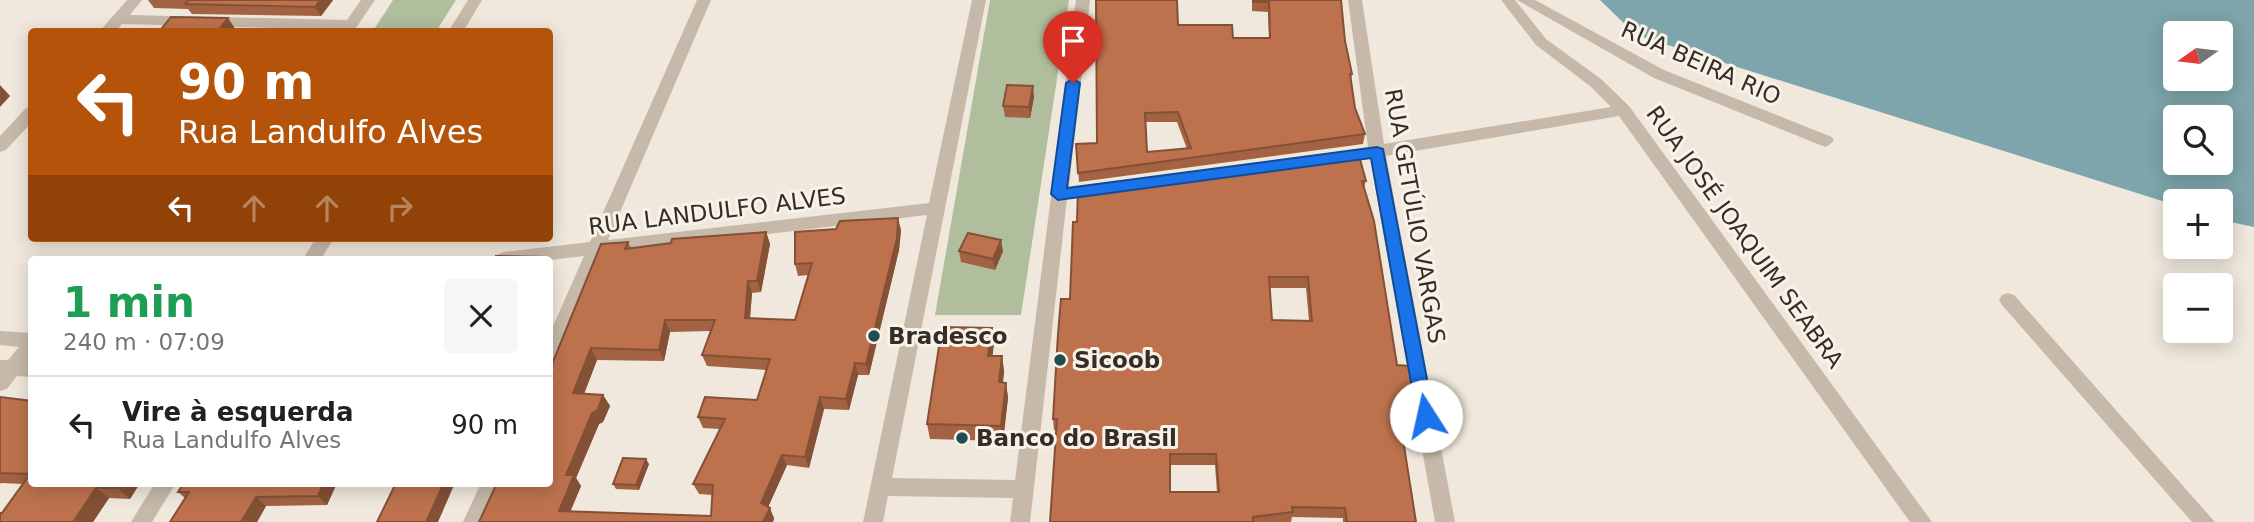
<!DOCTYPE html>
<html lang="pt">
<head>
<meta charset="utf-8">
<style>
  :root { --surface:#fff; --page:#f6f6f6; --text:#202124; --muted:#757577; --line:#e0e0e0 }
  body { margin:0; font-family:"DejaVu Sans",sans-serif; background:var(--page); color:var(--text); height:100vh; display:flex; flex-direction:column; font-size:26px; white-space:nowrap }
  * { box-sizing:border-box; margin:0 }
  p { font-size:23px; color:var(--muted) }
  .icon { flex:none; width:38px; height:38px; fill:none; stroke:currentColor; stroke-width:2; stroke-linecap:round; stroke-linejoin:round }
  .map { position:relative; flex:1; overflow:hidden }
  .details { position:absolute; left:28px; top:256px; width:525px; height:231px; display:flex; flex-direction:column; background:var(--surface); border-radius:7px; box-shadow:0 4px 18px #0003 }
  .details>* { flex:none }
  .top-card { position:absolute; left:28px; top:28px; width:525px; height:214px; border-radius:7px; box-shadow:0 4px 18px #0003; background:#b45309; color:#fff; overflow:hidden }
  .needle { width:46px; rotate:256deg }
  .fabs { position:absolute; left:2163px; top:21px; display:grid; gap:14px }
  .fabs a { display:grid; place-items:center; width:70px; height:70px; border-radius:7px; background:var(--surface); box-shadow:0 4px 18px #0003; font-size:35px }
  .pin { position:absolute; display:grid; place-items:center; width:60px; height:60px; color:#fff; margin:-72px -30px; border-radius:50% 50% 50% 0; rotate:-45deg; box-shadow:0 0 7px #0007 }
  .pin .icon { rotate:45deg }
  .me { position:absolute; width:77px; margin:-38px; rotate:350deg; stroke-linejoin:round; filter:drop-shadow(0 0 5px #0008) }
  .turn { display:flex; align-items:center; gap:24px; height:147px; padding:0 35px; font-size:32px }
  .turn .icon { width:91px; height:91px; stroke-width:2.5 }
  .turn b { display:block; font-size:49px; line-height:60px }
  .lanes { display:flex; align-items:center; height:66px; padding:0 35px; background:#0003; justify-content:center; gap:35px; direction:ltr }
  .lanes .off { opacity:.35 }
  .round { display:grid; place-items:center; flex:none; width:74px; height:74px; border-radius:7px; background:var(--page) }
  .headline { display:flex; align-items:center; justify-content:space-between; height:119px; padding:0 35px }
  h1 { font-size:42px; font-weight:700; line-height:52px; color:#1e9e55 }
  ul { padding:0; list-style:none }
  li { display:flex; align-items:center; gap:21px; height:98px; padding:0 35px; border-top:2px solid var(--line) }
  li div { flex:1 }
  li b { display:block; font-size:26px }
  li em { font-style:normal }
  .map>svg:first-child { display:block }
  .green { fill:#b0be9d }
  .water { fill:#7da5ab; fill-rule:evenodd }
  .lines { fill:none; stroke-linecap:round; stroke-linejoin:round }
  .minor { fill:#c7b9a9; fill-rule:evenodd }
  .wall { fill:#a36242; fill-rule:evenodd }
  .shaded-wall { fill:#845036 }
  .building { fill:#bd724d; stroke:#845036; stroke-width:2; fill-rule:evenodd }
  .route { fill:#1a73e8; stroke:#114b97; stroke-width:2 }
  .poi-dot { fill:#214c53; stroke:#f8f2e8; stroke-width:2.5 }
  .labels { text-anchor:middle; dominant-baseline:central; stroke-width:6; stroke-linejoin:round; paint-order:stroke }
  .street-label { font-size:23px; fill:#352d28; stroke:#f8f2e8 }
  .poi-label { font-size:23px; font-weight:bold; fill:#352d28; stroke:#f8f2e8; text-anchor:start }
</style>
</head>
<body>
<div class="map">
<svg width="2254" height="522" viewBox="0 0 2254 522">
  <rect width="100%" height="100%" fill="#f0e8dc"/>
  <path class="green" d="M 393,0 L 456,0 L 437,30 L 375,28 Z
    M 990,0 L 1069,0 L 1021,315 L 935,315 Z"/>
  <path class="water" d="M 1600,0 L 2254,0 L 2254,227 L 2221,220 L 2221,201 L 2175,201 L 2175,205 L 1636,35 ZM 2175,33 L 2221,33 L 2221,79 L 2175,79 ZM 2175,117 L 2221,117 L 2221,163 L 2175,163 Z"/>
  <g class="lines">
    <path class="minor" d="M 127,0 L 142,0 L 130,15 L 347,20 L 361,0 L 375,0 L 356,28 L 351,30 L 122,24 L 115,32 L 99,32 Z
      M 468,0 L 482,0 L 463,32 L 448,32 Z
      M 697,0 L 711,0 L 608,240 L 929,203 L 972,0 L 986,0 L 892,478 L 1015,480 L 1076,0 L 1090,0 L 1069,187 L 1101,183 L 1109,189 L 1101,195 L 1067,199 L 1030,522 L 1010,522 L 1013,498 L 888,496 L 883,522 L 863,522 L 927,215 L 602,254 L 559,353 L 557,358 L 550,360 L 550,333 L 584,256 L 550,260 L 495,259 L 498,254 L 504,252 L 590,242 Z
      M 1348,0 L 1362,0 L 1384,144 L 1611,107 L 1590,86 L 1536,45 L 1501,0 L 1515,0 L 1546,39 L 1601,79 L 1629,106 L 1932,522 L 1910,522 L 1619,116 L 1386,156 L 1455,522 L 1435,522 L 1370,158 L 1337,164 L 1329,158 L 1337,152 L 1368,147 Z
      M 1517,0 L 1535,0 L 1664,70 L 1832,137 L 1834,141 L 1826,147 L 1820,145 L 1654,78 Z
      M 32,107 L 32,122 L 6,150 L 0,152 L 0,136 L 26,108 Z
      M 316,238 L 334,238 L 321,259 L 303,259 Z
      M 2008,293 L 2014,295 L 2215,522 L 2192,522 L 2002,305 L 1999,300 L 2002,295 Z
      M 0,331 L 32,333 L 32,358 L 29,361 L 32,361 L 32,377 L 17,376 L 7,389 L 0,391 L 0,360 L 8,360 L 19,347 L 0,345 Z
      M 155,483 L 176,483 L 152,522 L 131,522 Z
      M 481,483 L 501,483 L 483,522 L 463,522 Z"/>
  </g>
  <path class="wall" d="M 148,0 L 333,0 L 321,16 L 192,14 L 188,9 L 154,8 Z
    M 1252,0 L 1341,0 L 1345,41 L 1352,74 L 1351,80 L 1355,108 L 1365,134 L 1363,144 L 1079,182 L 1076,144 L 1097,143 L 1178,25 L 1233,38 L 1269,38 L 1268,12 L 1252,11 ZM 1146,122 L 1177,122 L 1187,149 L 1147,152 Z
    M 1034,97 L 1030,118 L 1005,117 L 1003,106 Z
    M 1366,181 L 1364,187 L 1397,365 L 1421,428 L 1417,439 L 1403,438 L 1416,522 L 1343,522 L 1343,518 L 1292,517 L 1291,522 L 1050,522 L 1056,430 L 1054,430 L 1053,419 L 1070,299 L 1077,222 ZM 1270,288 L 1306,288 L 1309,321 L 1272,320 ZM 1170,465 L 1215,465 L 1217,492 L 1170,492 Z
    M 901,230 L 899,250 L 869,375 L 858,375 L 849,410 L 824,409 L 809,468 L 787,465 L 768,507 L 774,518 L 773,522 L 479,522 L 550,483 L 550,369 L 628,242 L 631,248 L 766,232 L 770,244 L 761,292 L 752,293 L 750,318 L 795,320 L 809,275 L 798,276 L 795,264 ZM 710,331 L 702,355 L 707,366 L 766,370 L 757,400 L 698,417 L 703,428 L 720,429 L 693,484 L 699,494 L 712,495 L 711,516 L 570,512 L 581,486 L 576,478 L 599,424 L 603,422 L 610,406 L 603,395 L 584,394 L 597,360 L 664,361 L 670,332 Z
    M 959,251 L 1003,251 L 995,270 L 961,262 Z
    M 992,328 L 994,343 L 992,356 L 1002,356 L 1004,371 L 1003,383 L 1006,383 L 1008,398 L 1003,441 L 930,439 L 927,424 Z
    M 0,397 L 140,483 L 130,499 L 109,498 L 93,522 L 0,522 L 2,513 L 23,484 L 1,483 L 0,484 Z
    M 649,464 L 639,490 L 616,489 L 613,484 Z
    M 184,483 L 337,483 L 327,505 L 266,506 L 257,522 L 170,522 L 185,498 L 178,492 Z"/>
  <path class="shaded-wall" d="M 320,0 L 333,0 L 321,16 L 315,7 Z
    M 228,18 L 236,30 L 234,32 L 217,32 Z
    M 0,85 L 10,96 L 0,107 Z
    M 1033,86 L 1034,97 L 1030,118 L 1029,107 Z
    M 898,218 L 901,230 L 899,250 L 869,375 L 866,364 Z
    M 766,232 L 770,244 L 761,292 L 757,281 Z
    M 1001,240 L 1003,251 L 995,270 L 993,259 Z
    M 748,281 L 752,293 L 749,330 L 745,318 Z
    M 665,320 L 670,332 L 664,361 L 659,350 Z
    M 992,328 L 994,343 L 991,371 L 988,356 Z
    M 591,348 L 597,360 L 580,404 L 573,393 Z
    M 1002,356 L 1004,371 L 1001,397 L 999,382 Z
    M 855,363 L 858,375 L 849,410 L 846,399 Z
    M 1006,383 L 1008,398 L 1003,441 L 1001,426 Z
    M 603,395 L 610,406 L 603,422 L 599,424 L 576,478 L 581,486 L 566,522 L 559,511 L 566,475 L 592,413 Z
    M 820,397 L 824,409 L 809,468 L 805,457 Z
    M 782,455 L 787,465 L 765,514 L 761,503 Z
    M 646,459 L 649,464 L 639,490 L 636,485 Z
    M 121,483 L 140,483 L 130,499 L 117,488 Z
    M 323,483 L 337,483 L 327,505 L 318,496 Z
    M 444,483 L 455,483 L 438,522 L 426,522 Z
    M 96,488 L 109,498 L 93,522 L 73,522 Z
    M 256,497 L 266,506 L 257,522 L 241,522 Z
    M 770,508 L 774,518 L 773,522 L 763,522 Z"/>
  <path class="building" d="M 189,0 L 320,0 L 315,7 L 185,4 Z
    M 1096,0 L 1177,0 L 1178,25 L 1232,25 L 1233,38 L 1270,38 L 1269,2 L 1253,2 L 1253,0 L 1341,0 L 1345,41 L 1352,74 L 1350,74 L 1355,108 L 1365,134 L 1078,173 L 1076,144 L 1097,143 ZM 1178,112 L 1191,148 L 1147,152 L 1145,113 Z
    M 171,17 L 228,18 L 217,32 L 159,32 Z
    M 1007,85 L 1033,86 L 1029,107 L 1003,106 Z
    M 1358,152 L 1366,181 L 1362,181 L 1374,221 L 1397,365 L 1410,366 L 1421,428 L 1401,427 L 1416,522 L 1347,522 L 1345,508 L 1292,507 L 1293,512 L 1253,517 L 1253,522 L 1050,522 L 1057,419 L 1053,419 L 1058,334 L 1061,299 L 1070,299 L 1073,222 L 1077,222 L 1078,188 ZM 1269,277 L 1308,277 L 1312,321 L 1272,320 ZM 1170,454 L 1216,454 L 1219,492 L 1170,492 Z
    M 898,218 L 897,238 L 866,364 L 855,363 L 846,399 L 820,397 L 805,457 L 782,455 L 761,503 L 770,508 L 763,522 L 479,522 L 497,483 L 550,483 L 550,369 L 601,244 L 628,242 L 625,249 L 671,243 L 672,239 L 766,232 L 757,281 L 748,281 L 745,318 L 795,320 L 812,263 L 795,264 L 795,232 L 836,229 L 840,221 ZM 665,320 L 715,320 L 702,355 L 770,359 L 757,400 L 705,397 L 698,417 L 725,419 L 693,484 L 713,485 L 711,516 L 559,511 L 574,475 L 566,475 L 592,413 L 597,411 L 603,395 L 573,393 L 591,348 L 659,350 Z
    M 968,233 L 1001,240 L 993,259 L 959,251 Z
    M 496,256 L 545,257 L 544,259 L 495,259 Z
    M 942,327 L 992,328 L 988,356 L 1002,356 L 999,382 L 1006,383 L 1001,426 L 927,424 Z
    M 0,397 L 32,401 L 32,483 L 121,483 L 117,488 L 96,488 L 73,522 L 0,522 L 0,513 L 2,513 L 30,474 L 0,473 Z
    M 623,458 L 646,459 L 636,485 L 613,484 Z
    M 184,483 L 323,483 L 318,496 L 256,497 L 241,522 L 170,522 L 189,492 L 178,492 Z
    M 396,483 L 444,483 L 426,522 L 377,522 Z"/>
  <path class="route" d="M 1073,79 L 1080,83 L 1067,188 L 1377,147 L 1383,149 L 1434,416 L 1432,422 L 1426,424 L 1419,422 L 1417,416 L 1371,158 L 1058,200 L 1051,194 L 1066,83 Z"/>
  <g class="poi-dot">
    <circle cx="874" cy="336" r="7"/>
    <circle cx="1060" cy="360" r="7"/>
    <circle cx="962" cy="438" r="7"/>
  </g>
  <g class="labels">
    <g class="street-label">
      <text transform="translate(1701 63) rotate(24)">RUA BEIRA RIO</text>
      <text transform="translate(717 211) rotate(-7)">RUA LANDULFO ALVES</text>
      <text transform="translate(1415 216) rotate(80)">RUA GETÚLIO VARGAS</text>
      <text transform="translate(1745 237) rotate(54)">RUA JOSÉ JOAQUIM SEABRA</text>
    </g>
    <g class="poi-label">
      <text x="888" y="336">Bradesco</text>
      <text x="1074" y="360">Sicoob</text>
      <text x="976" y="438">Banco do Brasil</text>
    </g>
  </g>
</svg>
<div class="fabs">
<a><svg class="needle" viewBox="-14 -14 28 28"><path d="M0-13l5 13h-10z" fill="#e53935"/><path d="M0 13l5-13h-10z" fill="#757577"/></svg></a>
<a><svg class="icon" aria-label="search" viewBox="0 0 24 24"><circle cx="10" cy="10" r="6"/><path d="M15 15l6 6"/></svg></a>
<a>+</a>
<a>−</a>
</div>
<div class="pin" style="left:1073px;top:83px;background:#d93025"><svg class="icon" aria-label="arrive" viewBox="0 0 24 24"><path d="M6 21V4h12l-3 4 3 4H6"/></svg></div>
<svg class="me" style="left:1426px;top:416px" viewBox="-20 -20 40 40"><circle r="19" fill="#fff"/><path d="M0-13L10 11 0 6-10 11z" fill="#1a73e8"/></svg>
<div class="top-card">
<div class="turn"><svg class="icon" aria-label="left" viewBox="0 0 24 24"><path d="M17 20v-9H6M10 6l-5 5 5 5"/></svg><div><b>90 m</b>Rua Landulfo Alves</div></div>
<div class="lanes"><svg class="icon" aria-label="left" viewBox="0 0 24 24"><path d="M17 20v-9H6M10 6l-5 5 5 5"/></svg><svg class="icon off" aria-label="ahead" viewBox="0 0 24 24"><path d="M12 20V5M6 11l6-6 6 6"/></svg><svg class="icon off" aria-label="ahead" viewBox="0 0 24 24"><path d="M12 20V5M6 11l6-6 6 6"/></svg><svg class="icon off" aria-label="right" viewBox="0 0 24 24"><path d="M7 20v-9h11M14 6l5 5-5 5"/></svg></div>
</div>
<section class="details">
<div class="headline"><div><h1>1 min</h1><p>240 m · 07:09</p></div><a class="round"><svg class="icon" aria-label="close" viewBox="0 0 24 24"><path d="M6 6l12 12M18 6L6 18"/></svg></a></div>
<ul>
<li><svg class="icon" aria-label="left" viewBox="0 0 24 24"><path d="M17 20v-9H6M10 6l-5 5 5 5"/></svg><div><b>Vire à esquerda</b><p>Rua Landulfo Alves</p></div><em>90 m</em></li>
</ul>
</section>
</div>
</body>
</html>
